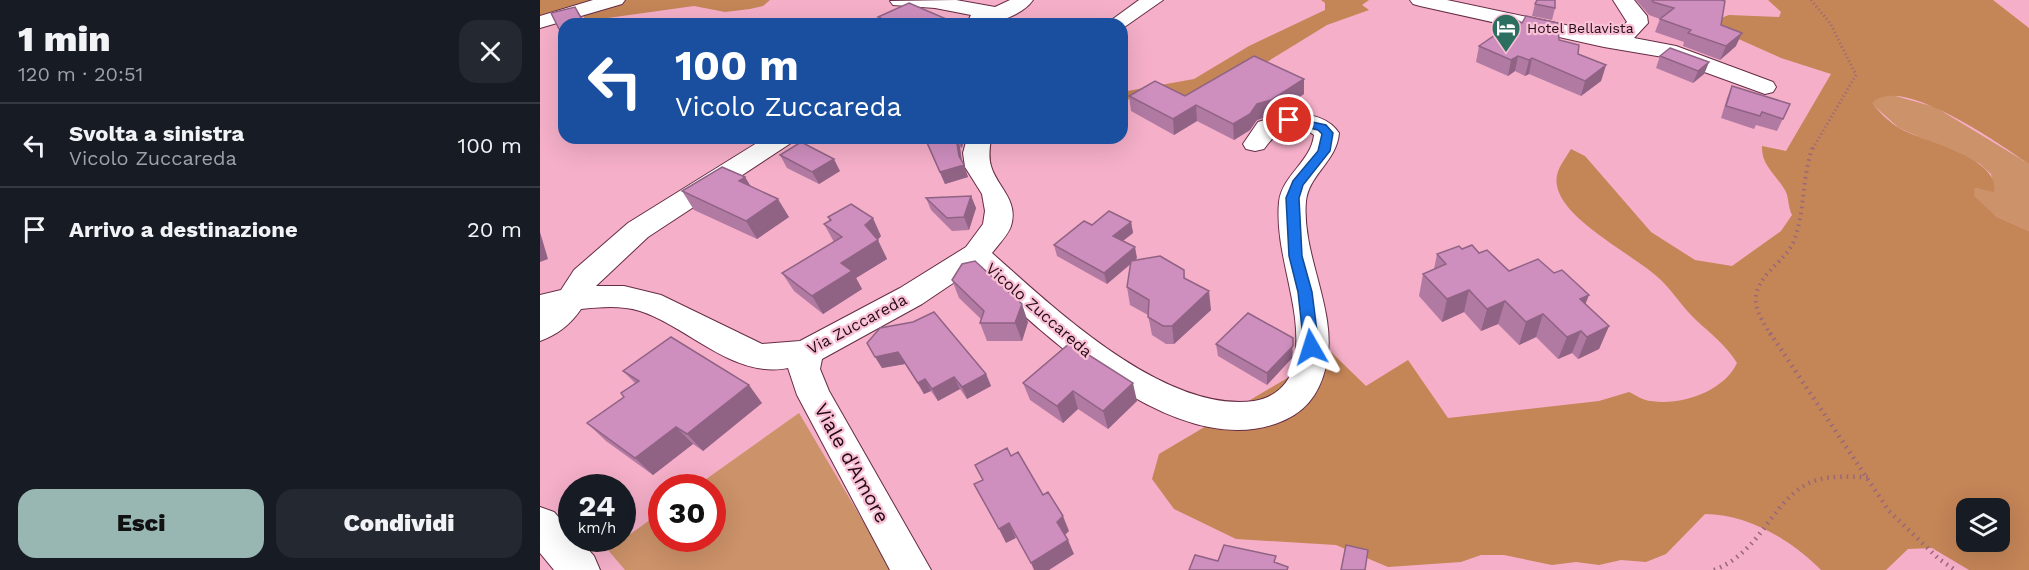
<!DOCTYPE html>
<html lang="it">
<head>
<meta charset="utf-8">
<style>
  :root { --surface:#171b24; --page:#242831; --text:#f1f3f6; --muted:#9ea1a6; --line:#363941; --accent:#98b7b2 }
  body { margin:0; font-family:"Work Sans",sans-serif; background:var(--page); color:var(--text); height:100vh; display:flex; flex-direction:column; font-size:22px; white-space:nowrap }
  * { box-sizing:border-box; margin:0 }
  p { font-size:20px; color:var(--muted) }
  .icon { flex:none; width:33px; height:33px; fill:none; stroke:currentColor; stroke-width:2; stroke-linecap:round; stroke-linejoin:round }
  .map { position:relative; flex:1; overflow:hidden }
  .drawer { display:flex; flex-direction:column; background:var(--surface); width:540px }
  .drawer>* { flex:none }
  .guide { position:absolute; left:18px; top:18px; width:570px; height:126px; border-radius:18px; box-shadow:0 6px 24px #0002; background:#1a4fa0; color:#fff; overflow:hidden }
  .controls { position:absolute; left:1416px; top:498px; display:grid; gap:12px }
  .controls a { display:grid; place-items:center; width:54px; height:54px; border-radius:12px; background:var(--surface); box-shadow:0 6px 24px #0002; font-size:30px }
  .speed { position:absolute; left:18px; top:474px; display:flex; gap:12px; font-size:30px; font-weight:700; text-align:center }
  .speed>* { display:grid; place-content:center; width:78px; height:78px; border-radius:50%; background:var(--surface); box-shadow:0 6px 24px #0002; line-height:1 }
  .speed small { font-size:15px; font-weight:400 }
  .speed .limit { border:9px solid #d22; background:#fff; color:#111 }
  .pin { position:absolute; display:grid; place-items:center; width:51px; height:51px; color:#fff; margin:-26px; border:3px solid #fff; border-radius:50%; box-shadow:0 2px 6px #0007 }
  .me { position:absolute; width:66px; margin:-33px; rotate:354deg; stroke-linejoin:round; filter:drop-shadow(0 0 4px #0008) }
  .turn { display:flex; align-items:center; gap:21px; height:126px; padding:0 18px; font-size:27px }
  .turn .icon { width:78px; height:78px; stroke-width:2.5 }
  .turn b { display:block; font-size:42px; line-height:51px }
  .round { display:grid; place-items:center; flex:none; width:63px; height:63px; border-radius:18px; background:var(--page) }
  .head { display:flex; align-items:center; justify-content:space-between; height:102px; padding:0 18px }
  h1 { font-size:36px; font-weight:800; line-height:45px }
  .primary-button { display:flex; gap:12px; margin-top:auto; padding:12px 18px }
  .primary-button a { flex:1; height:69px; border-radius:18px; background:var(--accent); color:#111; font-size:24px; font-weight:800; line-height:69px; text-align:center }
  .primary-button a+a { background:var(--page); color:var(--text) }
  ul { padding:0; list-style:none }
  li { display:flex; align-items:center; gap:18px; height:84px; padding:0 18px; border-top:2px solid var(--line) }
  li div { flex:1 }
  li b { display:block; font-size:22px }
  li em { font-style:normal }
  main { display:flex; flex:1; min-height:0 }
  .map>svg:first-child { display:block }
  .green { fill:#cc9269 }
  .forest { fill:#c48557; fill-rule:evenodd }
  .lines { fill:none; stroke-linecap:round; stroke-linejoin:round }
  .minor-casing { stroke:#662c44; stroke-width:2 }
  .path-far2 { stroke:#99677a; stroke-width:3; stroke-dasharray:1 3; stroke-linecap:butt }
  .path-far1 { stroke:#99677a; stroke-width:4; stroke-dasharray:1.5 4.5; stroke-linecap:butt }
  .path { stroke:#99677a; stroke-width:4.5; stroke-dasharray:1.5 5; stroke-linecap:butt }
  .minor { fill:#fff; fill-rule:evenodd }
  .wall { fill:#b17aa3 }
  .shaded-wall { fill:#906385 }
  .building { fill:#ce8ebe; stroke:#906385; stroke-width:1.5 }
  .route { fill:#1a73e8; stroke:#114b97; stroke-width:1.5 }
  .labels { text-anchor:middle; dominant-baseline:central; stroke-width:4.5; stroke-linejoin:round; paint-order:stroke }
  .far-poi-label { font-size:14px; fill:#230b15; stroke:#fac0d5; text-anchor:start }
  .street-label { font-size:16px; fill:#230b15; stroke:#fac0d5 }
  .near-street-label { font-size:20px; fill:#230b15; stroke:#fac0d5 }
</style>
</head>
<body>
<main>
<section class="drawer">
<div class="head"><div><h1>1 min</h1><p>120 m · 20:51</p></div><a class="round"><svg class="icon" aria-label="close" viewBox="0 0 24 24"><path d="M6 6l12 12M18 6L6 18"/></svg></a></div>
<ul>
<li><svg class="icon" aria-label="left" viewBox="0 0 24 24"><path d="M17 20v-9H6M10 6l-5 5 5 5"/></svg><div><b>Svolta a sinistra</b><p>Vicolo Zuccareda</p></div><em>100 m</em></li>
<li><svg class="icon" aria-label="arrive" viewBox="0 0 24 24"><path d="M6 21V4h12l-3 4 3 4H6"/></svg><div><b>Arrivo a destinazione</b></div><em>20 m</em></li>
</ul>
<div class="primary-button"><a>Esci</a><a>Condividi</a></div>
</section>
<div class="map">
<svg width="1489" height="570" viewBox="0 0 1489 570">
  <rect width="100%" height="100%" fill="#f5afc8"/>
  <path class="green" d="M 1348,94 L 1395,107 L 1489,164 L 1489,231 L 1457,217 L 1433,196 L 1435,188 L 1454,191 L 1451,174 L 1440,164 L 1359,128 L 1331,103 L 1337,97 Z
    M 259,413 L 352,570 L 85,570 L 68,550 L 121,512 L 122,538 L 172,538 L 172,488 L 155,487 Z"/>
  <path class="forest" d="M 0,0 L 230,0 L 223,6 L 210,9 L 185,12 L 154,6 L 46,21 L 41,12 L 0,25 Z
    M 781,0 L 829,0 L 822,5 L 829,10 L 787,25 L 649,110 L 598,96 L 582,102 L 582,92 L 654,79 L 709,46 L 785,10 L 785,3 Z
    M 1228,0 L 1453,0 L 1489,28 L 1489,164 C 1461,145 1360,73 1332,103 C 1339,112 1349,122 1359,128 C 1382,142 1461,157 1454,192 L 1435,188 L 1434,196 L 1457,217 L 1489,231 L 1489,570 L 1429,570 L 1392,548 L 1368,549 L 1346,570 L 1281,570 C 1251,540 1208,514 1165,514 L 1126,554 L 1106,562 L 1081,560 L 1059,565 L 1036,562 L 1012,565 L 964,555 L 941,555 L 921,562 L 848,567 L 796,545 L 696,539 L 634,509 L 612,479 L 619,454 L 791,352 L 826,386 L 868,360 L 908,418 L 1059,401 L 1089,392 C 1096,395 1104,401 1111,401 C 1142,406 1184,391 1197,363 C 1186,345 1171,334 1156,320 C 1143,308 1134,293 1122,281 C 1097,256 1024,222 1017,186 C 1014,171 1024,161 1031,149 L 1045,156 L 1111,232 L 1155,260 L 1192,266 L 1241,231 L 1252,215 C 1248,207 1249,199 1246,192 C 1237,175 1221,166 1222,146 L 1246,151 L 1291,74 L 1241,58 L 1165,24 L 1189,15 L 1239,17 L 1241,12 ZM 1426,508 L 1460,508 L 1460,542 L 1426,542 Z"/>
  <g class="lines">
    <g class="minor-casing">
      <path id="minor" d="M 53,0 L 85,0 L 82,4 L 0,28 L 0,16 Z
        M 416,0 L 455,7 L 470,0 L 493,0 C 482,16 451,26 432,23 L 429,19 L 431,15 L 395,8 L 353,5 L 350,1 Z
        M 599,0 L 623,0 L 583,28 L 582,24 L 566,24 Z
        M 870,0 L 907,0 L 1073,35 L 1087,22 L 1073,0 L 1094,0 L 1107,16 L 1108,23 L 1094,38 L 1136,46 L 1233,82 L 1236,87 L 1233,92 L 1225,94 L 1123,57 L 1064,47 L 880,6 L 873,4 Z
        M 747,113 C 766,113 788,116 799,133 C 797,161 769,174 766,201 C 761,256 799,312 786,366 C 779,396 764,414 735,424 C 633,459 501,333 434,269 L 382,304 L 282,359 L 280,369 L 289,391 L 391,570 L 350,570 L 257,395 L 248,368 C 193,379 149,327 100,311 C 81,305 60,307 41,309 C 31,324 17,335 0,341 L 0,295 L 21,290 L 34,270 L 88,223 L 225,138 L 254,138 L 251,143 L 108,237 L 56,286 L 84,286 L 121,295 L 222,344 L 260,341 L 360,288 L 426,247 L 443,224 L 445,211 L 442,194 L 425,167 L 423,153 L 427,138 L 451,138 C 450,147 448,156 451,166 C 457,187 479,200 471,226 C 468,235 458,245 452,253 C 514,308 624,413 714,401 C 734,398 750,384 754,364 C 765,310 734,256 739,202 C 742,175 771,162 774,135 C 752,117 737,131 724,149 L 715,151 L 706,149 L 703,144 L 718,122 Z
        M 0,507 L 14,512 L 32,532 L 32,538 L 38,538 L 54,556 L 60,570 L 14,570 L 0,553 Z"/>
    </g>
    <path class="path-far2" d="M 1271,0 L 1290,23 L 1316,75 L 1273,148"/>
    <path class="path-far1" d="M 1231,335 C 1224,324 1214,309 1216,296 C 1219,274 1244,262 1253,243 C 1266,212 1261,178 1273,147"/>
    <path class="path" d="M 1230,333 L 1349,511 L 1399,559 L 1415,570
      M 1174,570 C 1226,550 1232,494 1277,480 C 1293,475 1311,477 1328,477"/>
    <use href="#minor" class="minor"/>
  </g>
  <path class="wall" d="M 1096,0 L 1181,0 L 1181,25 L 1196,46 L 1180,60 L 1143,46 L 1144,42 L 1115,32 L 1120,19 L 1109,15 Z
    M 995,4 L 1015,8 L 1012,20 L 992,16 Z
    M 338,17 L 404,18 L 406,24 L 341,24 Z
    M 1019,40 L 1038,54 L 1066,65 L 1061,81 L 1041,96 L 989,74 L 985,76 L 975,71 L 968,76 L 936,62 L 939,46 Z
    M 1120,56 L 1169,62 L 1164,74 L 1153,83 L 1116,68 Z
    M 1192,86 L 1250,104 L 1237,131 L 1216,125 L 1214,129 L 1181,118 L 1187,98 Z
    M 764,94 L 732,115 L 717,120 L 710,130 L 694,140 L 657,121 L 634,135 L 591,111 L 589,96 L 645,96 Z
    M 384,138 L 424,138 L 422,148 L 420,147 L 422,161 L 428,177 L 405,184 Z
    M 240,155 L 300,171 L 279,184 L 247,168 Z
    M 205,177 L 211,187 L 249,217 L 217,239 L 154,210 L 142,191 Z
    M 431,196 L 436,208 L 429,230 L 412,231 L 391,210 L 386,198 Z
    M 288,217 L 341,236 L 337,240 L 347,259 L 316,278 L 322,289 L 283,314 L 254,291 L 242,273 L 294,242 L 284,224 L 290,221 Z
    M 591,222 L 593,233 L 583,241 L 597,258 L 595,260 L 644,270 L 645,278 L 671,310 L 634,344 L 626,344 L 612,335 L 608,315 L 590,305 L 587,287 L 591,264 L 567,284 L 517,256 L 514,245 L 552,225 Z
    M 922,249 L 939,253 L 969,271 L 1046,304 L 1069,326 L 1059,349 L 1038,359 L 1032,353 L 1018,359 L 996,337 L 979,345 L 958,324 L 941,331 L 924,312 L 902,322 L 879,296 L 883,274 L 894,269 L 897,254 Z
    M 412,280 L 488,322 L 482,341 L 447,341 L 440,323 L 441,319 L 419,298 Z
    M 327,343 L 446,374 L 451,386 L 427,399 L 420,389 L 398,401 L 391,391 L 384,394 L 365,364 L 342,368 Z
    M 676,344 L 753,351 L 752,358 L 727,385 L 678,356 Z
    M 83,371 L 222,403 L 163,451 L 153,444 L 113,475 L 66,441 L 47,423 L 84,397 L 95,383 Z
    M 483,383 L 597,401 L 568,429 L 538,409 L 523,423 L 490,400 Z"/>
  <path class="shaded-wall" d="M 35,7 L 43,19 L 45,24 L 37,24 Z
    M 404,18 L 406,24 L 392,24 Z
    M 24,28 L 24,37 L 19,29 Z
    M 1202,33 L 1196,46 L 1180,60 L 1186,46 Z
    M 978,56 L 975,71 L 968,76 L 971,60 Z
    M 992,58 L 989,74 L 985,76 L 989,60 Z
    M 1169,62 L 1164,74 L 1153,83 L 1158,71 Z
    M 1066,65 L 1061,81 L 1041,96 L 1045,81 Z
    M 764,79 L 764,94 L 732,115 L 717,120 L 710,130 L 694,140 L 693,124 L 717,104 Z
    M 656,105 L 657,121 L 634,135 L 633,119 Z
    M 416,138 L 420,147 L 422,165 L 424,165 L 428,177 L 405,184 L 400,172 L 419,156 Z
    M 418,138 L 424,138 L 422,148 Z
    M 294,159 L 300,171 L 279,184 L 272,172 Z
    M 205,177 L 216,195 L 199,181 Z
    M 431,196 L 436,208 L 429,230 L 424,217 Z
    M 238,199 L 249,217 L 217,239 L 206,221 Z
    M 333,218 L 341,236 L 336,242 L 338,240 L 347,259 L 316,278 L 322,289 L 283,314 L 272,296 L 301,263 L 325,225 Z
    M 591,222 L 593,233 L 575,247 L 573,236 Z
    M 0,232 L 8,259 L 0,262 Z
    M 595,247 L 597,258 L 567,284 L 564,273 Z
    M 929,290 L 924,312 L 902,322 L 907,299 Z
    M 669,291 L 671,310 L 634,344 L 632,326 Z
    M 1049,295 L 1040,318 L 1040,299 Z
    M 965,301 L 958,324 L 941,331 L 947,309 Z
    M 482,304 L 488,322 L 482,341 L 475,323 Z
    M 1003,314 L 996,337 L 979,345 L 986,322 Z
    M 1069,326 L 1059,349 L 1038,359 L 1047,337 Z
    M 1041,331 L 1032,353 L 1018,359 L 1027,337 Z
    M 753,338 L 752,358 L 727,385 L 727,373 Z
    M 358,352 L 365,364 L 342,368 L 335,357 Z
    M 446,374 L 451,386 L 427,399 L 422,387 Z
    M 414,377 L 420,389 L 398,401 L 392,389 Z
    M 385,379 L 391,391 L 384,394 L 378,383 Z
    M 593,383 L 597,401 L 568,429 L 563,411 Z
    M 209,385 L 222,403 L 163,451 L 147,434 Z
    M 533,391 L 538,409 L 523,423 L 517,406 Z
    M 136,427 L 153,444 L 113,475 L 95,458 Z
    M 523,516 L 529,531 L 523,537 L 517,522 Z
    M 469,523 L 476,538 L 466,543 L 459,529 Z
    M 528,540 L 534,554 L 509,570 L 494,570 L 491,563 Z"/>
  <path class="building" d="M 997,0 L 1015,0 L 1015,8 L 995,4 Z
    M 1112,0 L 1181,0 L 1185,1 L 1181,25 L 1202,33 L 1186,46 L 1148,33 L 1151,30 L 1120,19 L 1134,8 L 1113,2 Z
    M 369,3 L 404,18 L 392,24 L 355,24 L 338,17 Z
    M 35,7 L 43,22 L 37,24 L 24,24 L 24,28 L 19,29 L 11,13 Z
    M 986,16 L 1018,23 L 1019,40 L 1039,45 L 1038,54 L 1066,65 L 1045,81 L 992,58 L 989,60 L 978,56 L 971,60 L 939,46 L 977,20 L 982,23 Z
    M 1130,48 L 1169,62 L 1158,71 L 1120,56 Z
    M 714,56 L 764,79 L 731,100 L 717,104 L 710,114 L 693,124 L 656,105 L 633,119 L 589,96 L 615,81 L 645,96 Z
    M 1192,86 L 1250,104 L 1243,119 L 1222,112 L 1220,116 L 1186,106 Z
    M 385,138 L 416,138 L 419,156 L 424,165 L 400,172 Z
    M 261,142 L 294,159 L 272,172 L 240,155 Z
    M 182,167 L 205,177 L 199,181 L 238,199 L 206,221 L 142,191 Z
    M 431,196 L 424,217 L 407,218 L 386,198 Z
    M 311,204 L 333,218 L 325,225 L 338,240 L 301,263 L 312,271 L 272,296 L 242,273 L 302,237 L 284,224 L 291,220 L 288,217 Z
    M 569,211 L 591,222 L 573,236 L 595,247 L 564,273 L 514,245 L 544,221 L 552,225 Z
    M 932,245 L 939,253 L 947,250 L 969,271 L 998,259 L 1014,273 L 1022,270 L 1049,295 L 1040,299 L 1069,326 L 1047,337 L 1041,331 L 1027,337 L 1003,314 L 986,322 L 965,301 L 947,309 L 929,290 L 907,299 L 883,274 L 906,264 L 897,254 L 919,246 L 922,249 Z
    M 620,256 L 644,270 L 644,278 L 669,291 L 632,326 L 623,326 L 608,317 L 609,300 L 587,287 L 591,261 Z
    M 435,261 L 482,304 L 475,323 L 440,323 L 444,311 L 412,280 L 422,264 Z
    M 394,312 L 446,374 L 422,387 L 414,377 L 392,389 L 385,379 L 378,383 L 358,352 L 335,357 L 327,343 L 340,328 L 373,322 Z
    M 708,313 L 753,338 L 753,346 L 727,373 L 676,344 Z
    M 131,337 L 209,385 L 147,434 L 136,427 L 95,458 L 47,423 L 84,397 L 81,393 L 99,381 L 83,371 Z
    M 530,343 L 593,383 L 563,411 L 533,391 L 517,406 L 483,383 Z
    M 467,448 L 471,456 L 478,452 L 503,495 L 508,492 L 523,516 L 517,522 L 528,540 L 491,563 L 469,523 L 459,529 L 434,484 L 443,480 L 435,465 Z
    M 684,545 L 736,556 L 734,562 L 748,567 L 747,570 L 649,570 L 655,555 L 678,561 Z
    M 806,545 L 828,550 L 825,570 L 801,570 Z"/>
  <path class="route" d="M 749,117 L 786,125 L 793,133 L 790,151 L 763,185 L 759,198 L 762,256 L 772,292 L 779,347 L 771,352 L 764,347 L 758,292 L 749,256 L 746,198 L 753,181 L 778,151 L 782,134 L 778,130 L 745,122 L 745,118 Z"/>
  <defs>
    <g id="hotel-pin" transform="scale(1.5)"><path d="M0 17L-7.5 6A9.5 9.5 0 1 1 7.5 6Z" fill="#2c6e5f" stroke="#fac0d5"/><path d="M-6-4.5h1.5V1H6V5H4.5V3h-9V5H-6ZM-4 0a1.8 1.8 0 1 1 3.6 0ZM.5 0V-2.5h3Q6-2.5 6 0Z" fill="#fff"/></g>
  </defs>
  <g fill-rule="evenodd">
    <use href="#hotel-pin" x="966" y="28"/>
  </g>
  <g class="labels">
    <g class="far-poi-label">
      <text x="987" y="28">Hotel Bellavista</text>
    </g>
    <g class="street-label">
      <text transform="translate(499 310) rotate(41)">Vicolo Zuccareda</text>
      <text transform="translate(317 324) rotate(-28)">Via Zuccareda</text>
    </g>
    <g class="near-street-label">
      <text transform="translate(312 463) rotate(61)">Viale d'Amore</text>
    </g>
  </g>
</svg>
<div class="controls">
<a><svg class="icon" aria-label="layers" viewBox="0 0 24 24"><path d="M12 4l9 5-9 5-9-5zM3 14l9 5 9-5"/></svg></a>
</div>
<div class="speed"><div>24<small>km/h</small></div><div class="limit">30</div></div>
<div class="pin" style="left:749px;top:120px;background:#d93025"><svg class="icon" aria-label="arrive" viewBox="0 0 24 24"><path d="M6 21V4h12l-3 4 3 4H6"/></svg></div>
<svg class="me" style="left:771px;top:347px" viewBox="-20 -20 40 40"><path d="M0-17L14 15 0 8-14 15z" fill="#1a73e8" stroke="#fff" stroke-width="4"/></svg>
<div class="guide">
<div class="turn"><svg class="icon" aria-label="left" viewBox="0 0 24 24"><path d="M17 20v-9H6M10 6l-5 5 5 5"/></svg><div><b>100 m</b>Vicolo Zuccareda</div></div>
</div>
</div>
</main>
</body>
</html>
